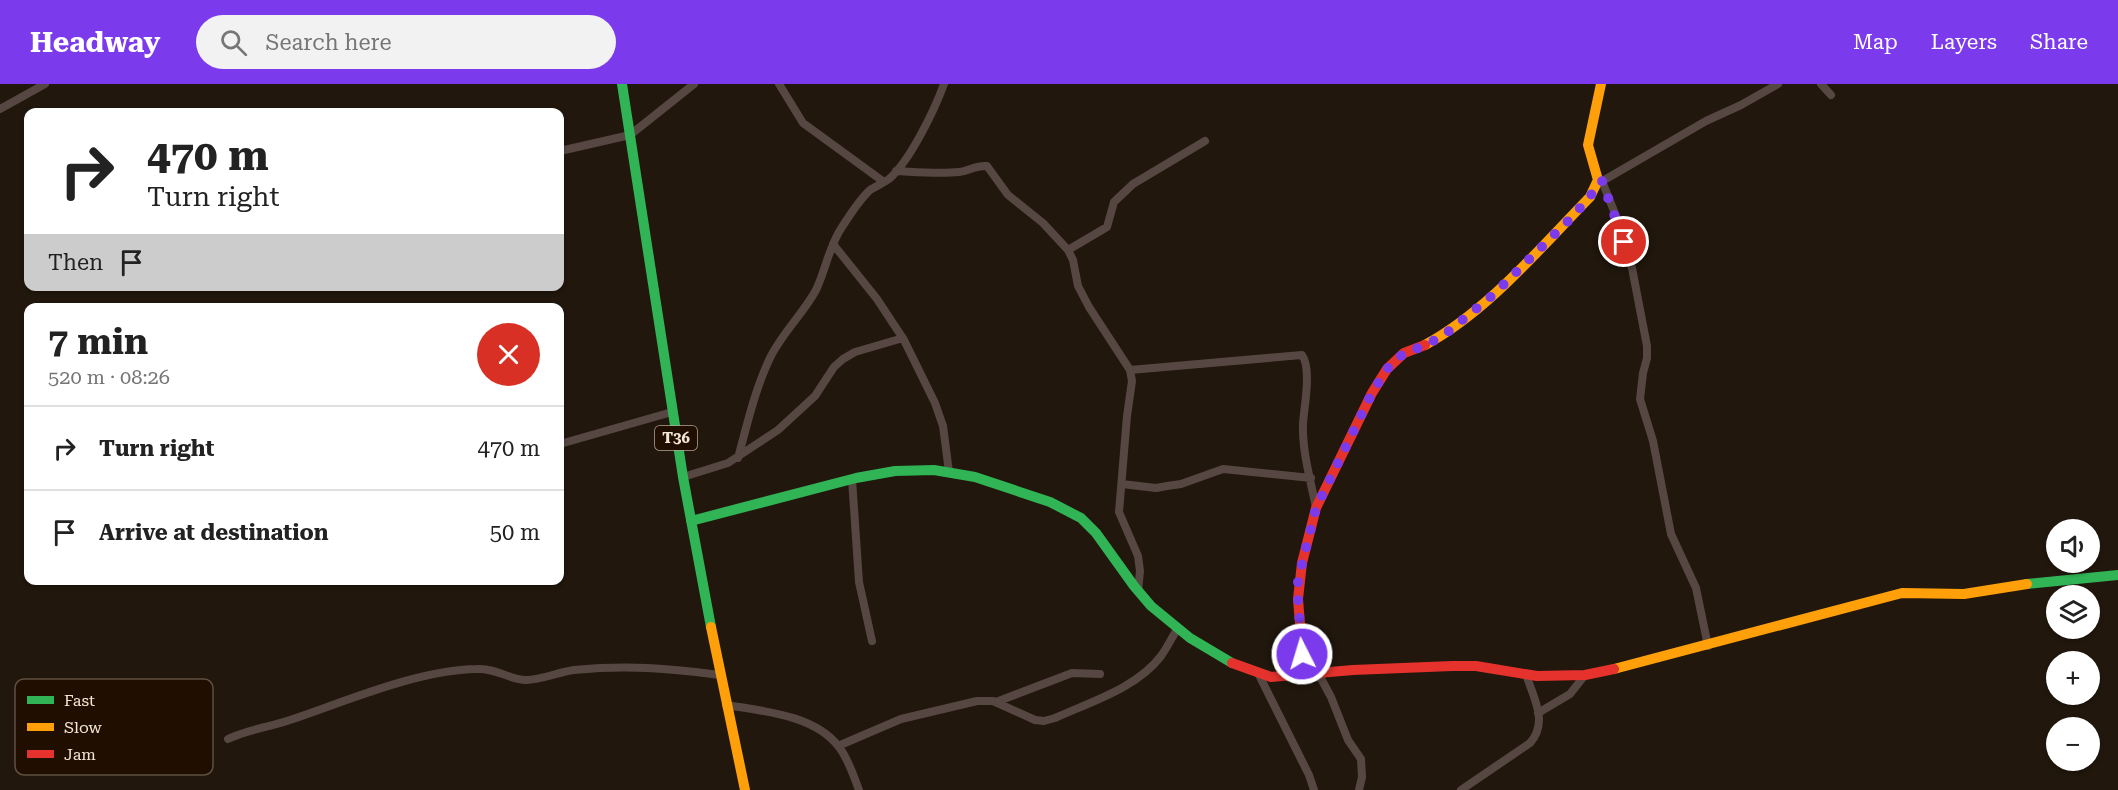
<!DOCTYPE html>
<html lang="en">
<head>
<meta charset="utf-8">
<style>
  :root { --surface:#fff; --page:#f2f2f2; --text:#222; --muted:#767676; --line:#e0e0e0; --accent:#7c3aed }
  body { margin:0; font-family:"Roboto Serif",serif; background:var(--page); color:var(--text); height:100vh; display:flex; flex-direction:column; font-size:22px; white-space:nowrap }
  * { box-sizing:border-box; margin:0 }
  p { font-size:20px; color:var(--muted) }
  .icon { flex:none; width:33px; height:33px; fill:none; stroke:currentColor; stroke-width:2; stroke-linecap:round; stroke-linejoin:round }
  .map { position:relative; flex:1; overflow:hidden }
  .details { position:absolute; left:24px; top:219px; width:540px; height:282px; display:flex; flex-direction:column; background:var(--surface); border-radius:12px; box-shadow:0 2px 4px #0004 }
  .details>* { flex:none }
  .top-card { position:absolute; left:24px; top:24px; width:540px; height:183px; border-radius:12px; box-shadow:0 2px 4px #0004; background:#fff; color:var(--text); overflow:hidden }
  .tools { position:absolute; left:2046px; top:435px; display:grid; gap:12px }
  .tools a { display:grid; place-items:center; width:54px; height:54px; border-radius:50%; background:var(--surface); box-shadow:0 2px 4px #0004; font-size:30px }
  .pin { position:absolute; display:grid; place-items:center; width:51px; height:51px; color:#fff; margin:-26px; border:3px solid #fff; border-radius:50%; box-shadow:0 2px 6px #0007 }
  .me { position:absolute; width:66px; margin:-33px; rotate:355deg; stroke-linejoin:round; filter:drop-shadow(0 0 4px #0008) }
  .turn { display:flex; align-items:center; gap:21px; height:126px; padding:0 24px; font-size:27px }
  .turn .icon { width:78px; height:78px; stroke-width:2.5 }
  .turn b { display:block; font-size:42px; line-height:51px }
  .then { display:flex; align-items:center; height:57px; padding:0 24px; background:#0003; gap:12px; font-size:22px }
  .round { display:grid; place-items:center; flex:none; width:63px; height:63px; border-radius:32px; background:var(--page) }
  .overview { display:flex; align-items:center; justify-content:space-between; height:102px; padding:0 24px }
  h1 { font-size:36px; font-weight:700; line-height:45px }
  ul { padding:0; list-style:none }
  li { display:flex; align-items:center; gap:18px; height:84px; padding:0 24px; border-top:2px solid var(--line) }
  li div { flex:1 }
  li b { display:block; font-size:22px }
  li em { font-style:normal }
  header { display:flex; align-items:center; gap:36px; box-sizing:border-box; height:84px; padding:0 30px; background:var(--accent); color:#fff }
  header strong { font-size:28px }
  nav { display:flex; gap:33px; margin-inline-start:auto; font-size:21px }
  .search { width:420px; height:54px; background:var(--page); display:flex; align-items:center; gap:15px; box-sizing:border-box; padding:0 21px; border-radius:33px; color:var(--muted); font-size:22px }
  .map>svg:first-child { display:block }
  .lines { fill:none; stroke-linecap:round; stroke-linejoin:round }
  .street { stroke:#574743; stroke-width:8 }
  .fast { stroke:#30b455; stroke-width:10 }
  .slow { stroke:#ff9f0a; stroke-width:10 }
  .jam { stroke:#e5322d; stroke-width:10 }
  .route { stroke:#7c3aed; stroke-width:10; stroke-dasharray:0 18 }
  .labels { text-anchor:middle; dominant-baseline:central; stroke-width:4.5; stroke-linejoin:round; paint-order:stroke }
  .shield { fill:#200f00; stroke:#b4a698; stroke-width:1.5 }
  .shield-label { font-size:15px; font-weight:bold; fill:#f3e6d9 }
  .key { fill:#200f00; stroke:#5f5041; stroke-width:1.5 }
  .key-label { font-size:16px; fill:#f3e6d9 }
</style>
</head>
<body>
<header>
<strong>Headway</strong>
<div class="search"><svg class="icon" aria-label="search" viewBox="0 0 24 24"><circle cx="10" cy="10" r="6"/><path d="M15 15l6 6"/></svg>Search here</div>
<nav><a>Map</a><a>Layers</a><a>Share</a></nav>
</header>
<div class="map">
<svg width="2118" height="706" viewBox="0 0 2118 706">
  <rect width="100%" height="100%" fill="#21170c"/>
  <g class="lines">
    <path class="street" d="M 779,0 L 803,39 L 884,98
      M 1821,0 L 1831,11
      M 0,25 L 45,0
      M 560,67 L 630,51 L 694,0
      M 896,87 C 917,88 938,90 959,88 C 969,87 976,81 987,82 L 1008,111 L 1043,139 L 1068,166 L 1073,176 L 1078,202 L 1089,223 L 1130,286 L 1132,297 L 1127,332 L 1119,428 L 1138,472 L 1140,487 L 1138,507
      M 1602,97 L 1618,137 L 1632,184 L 1647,262 L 1647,274 L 1643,289 L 1640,315 L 1653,357 L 1671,450 L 1696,504 L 1708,562
      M 1599,99 L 1706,37 L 1741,21 L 1778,0
      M 833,160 L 877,215 L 904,256 L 935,319 L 943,342 L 949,388
      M 1068,166 L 1107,143 L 1114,118 L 1133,100 L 1205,57
      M 1130,286 L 1302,271 C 1312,285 1304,323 1303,340 C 1302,368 1311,397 1316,424
      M 560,360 L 672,328
      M 738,374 C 747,341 755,305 770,274 C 782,249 803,230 816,206 C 826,185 829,162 842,143 C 850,131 859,116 870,106 C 876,102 884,99 889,95 C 910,77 935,25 944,0
      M 683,393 L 728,379 L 778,346 L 815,312 L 834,283 L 843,275 L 855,268 L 903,254
      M 852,395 L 859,498 L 872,557
      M 1122,400 L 1156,404 L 1167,402 L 1181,400 L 1223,385 L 1311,394
      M 1318,589 L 1331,613 L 1348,656 L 1361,675 L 1362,693 L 1359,706
      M 1259,591 L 1309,691 L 1314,706
      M 996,618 L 1072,589 L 1100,590
      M 726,621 C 763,627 815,631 839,663 C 849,676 853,691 859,706
      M 1538,629 L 1570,610 L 1585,591
      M 228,655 C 249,645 271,643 293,635 C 349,616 418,586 477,585 C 497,584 510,596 526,596 C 542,596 558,588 574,586 C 626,581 668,584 720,591
      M 838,662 L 901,635 L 977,617 L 993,617 L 1035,636 L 1044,637 L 1055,634 C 1090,618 1137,604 1161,572 C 1167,564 1172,553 1178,544
      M 1461,706 L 1530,659 C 1549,638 1533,613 1526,590"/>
    <path class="fast" d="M 622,0 L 683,393 L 711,543
      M 691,437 L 856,394 L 895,387 L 934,386 L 975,393 L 1050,418 L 1081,434 L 1096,449 L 1134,502 L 1151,522 L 1190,554 L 1232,579
      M 2027,500 L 2118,491"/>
    <path class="slow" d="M 1425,261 C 1488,227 1540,164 1590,113 L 1598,96 L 1588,61 L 1601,0
      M 711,543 L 745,706
      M 1614,585 L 1902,509 L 1964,510 L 2027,500"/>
    <path class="jam" d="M 1232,579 L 1271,593 L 1353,586 L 1452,582 L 1476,582 L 1537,592 L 1585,591 L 1614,585
      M 1304,590 L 1298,515 L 1302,479 L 1316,424 L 1372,309 L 1387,285 L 1404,269 L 1425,261"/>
  </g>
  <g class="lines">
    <path class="route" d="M 1302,570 L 1298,515 L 1298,496 L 1316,424 L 1372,309 L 1387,285 L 1404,269 L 1424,262 L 1444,251 L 1493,211 L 1569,136 L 1590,113 L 1597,100 L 1602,97 L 1624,158"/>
  </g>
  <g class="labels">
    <rect class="shield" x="655" y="342" width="42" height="24" rx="4.5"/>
    <g class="shield-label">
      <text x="676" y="354">T36</text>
    </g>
  </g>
  <rect x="15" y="595" width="198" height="96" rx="9" class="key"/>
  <rect x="27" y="612" width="27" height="8" fill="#30b455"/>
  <rect x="27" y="639" width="27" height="8" fill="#ff9f0a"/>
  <rect x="27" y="666" width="27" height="8" fill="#e5322d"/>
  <g class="key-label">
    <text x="64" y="622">Fast</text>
    <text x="64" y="649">Slow</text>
    <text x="64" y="676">Jam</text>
  </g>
</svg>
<div class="tools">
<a><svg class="icon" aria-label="sound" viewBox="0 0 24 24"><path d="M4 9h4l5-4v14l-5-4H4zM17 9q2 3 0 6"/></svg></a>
<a><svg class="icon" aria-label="layers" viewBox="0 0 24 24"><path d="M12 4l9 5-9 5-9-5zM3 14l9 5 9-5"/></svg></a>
<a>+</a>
<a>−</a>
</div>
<div class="pin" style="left:1624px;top:158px;background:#d93025"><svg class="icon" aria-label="arrive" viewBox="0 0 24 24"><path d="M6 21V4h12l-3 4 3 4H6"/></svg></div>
<svg class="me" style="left:1302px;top:570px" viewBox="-20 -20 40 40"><circle r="17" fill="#7c3aed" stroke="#fff" stroke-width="3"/><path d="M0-11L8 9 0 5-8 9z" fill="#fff"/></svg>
<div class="top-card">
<div class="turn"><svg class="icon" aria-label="right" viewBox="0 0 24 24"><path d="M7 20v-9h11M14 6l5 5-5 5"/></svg><div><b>470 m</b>Turn right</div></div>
<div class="then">Then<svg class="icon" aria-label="arrive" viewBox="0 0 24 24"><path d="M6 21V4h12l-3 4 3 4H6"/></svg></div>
</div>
<section class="details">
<div class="overview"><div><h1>7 min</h1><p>520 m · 08:26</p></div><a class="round" style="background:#d93025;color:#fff"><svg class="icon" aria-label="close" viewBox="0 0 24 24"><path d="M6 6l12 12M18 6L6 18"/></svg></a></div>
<ul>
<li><svg class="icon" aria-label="right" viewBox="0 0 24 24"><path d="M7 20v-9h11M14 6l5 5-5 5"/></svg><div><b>Turn right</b></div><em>470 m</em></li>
<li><svg class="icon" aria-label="arrive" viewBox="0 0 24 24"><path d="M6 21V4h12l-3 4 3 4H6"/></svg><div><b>Arrive at destination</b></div><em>50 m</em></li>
</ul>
</section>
</div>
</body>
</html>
